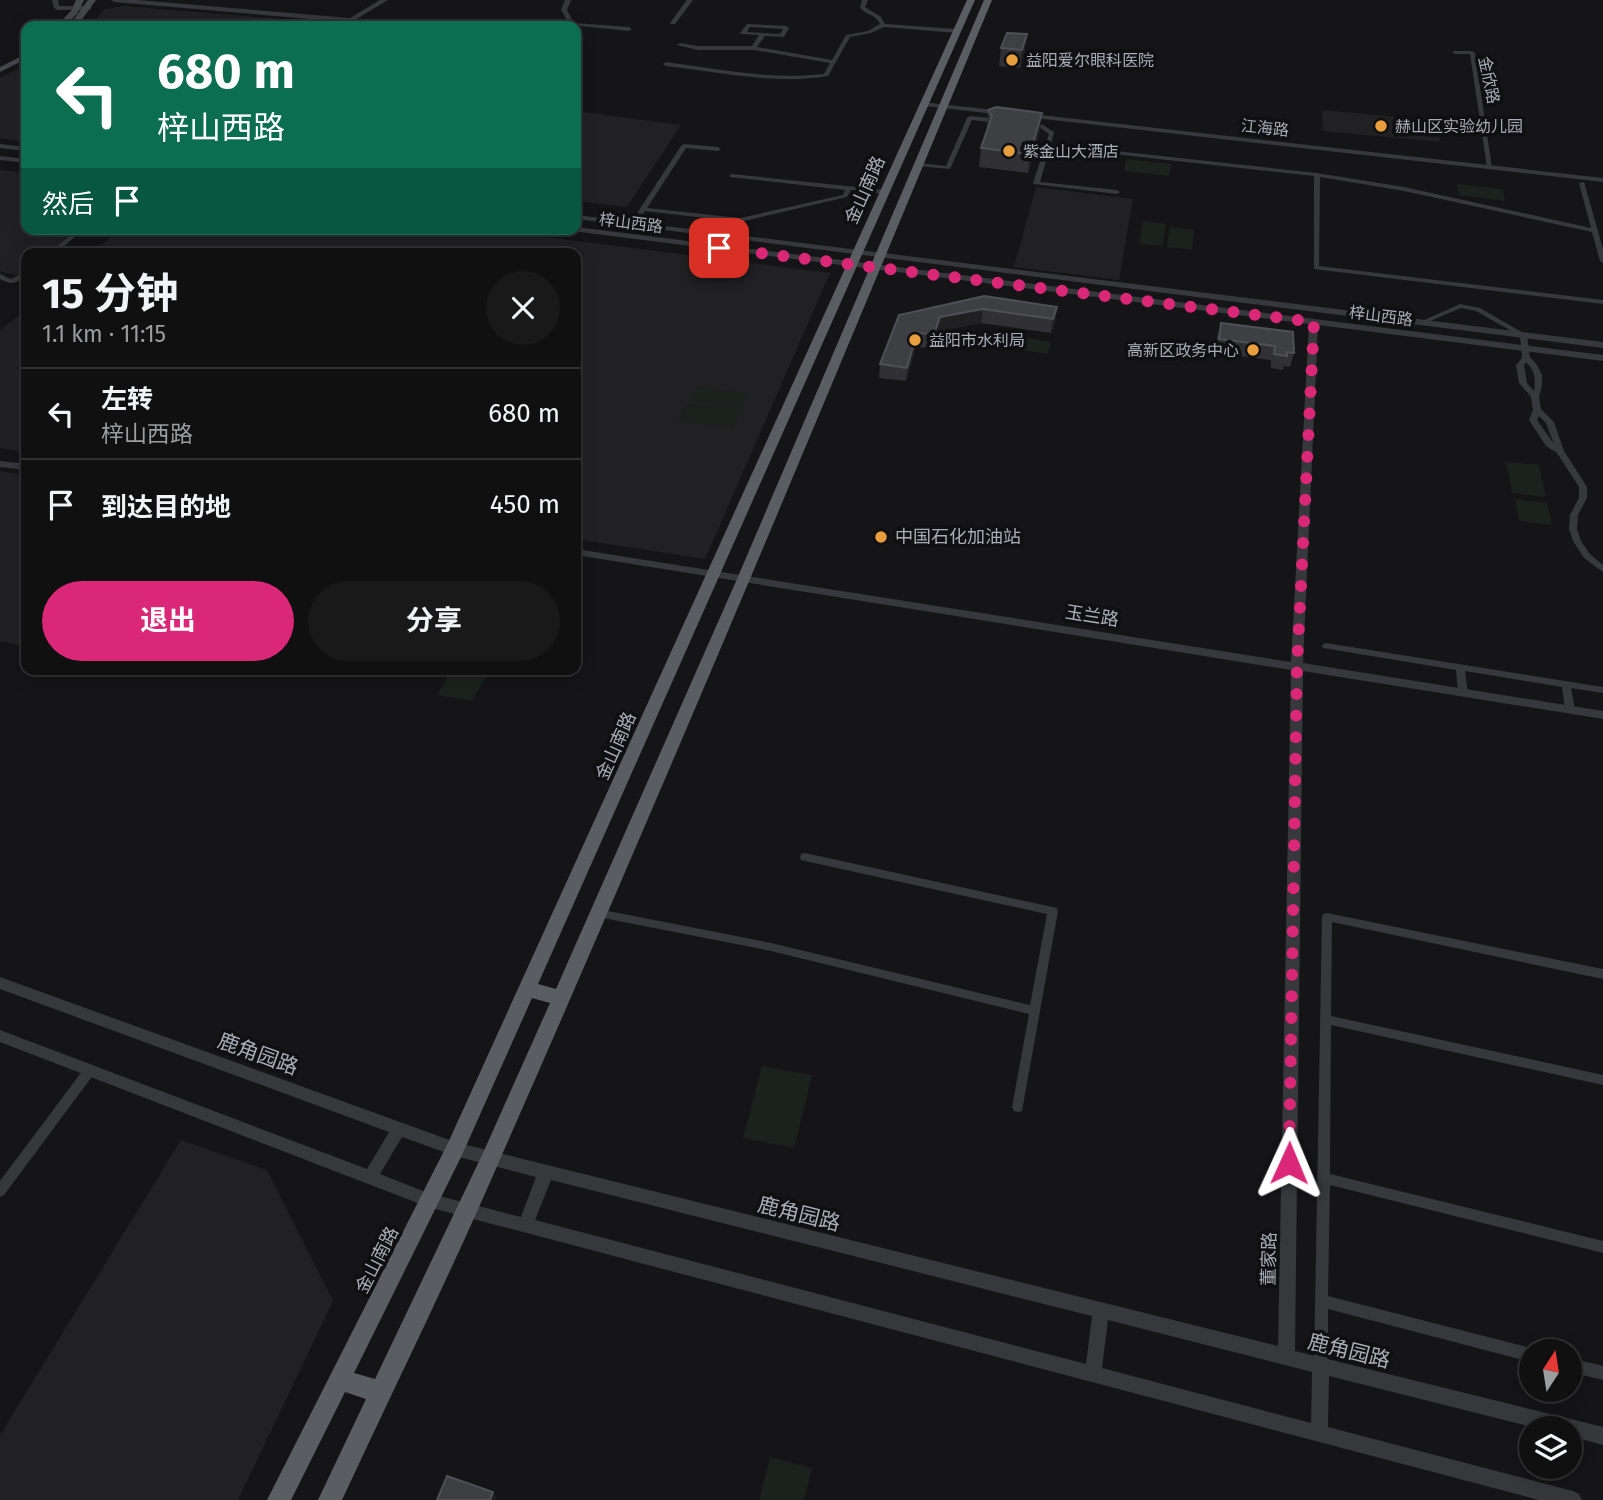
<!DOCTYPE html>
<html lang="zh">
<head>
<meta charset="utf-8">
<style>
  :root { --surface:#101011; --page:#19191a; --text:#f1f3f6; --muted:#9c9d9f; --line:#303031; --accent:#db2777 }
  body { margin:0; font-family:"Fira Sans","Noto Sans SC",sans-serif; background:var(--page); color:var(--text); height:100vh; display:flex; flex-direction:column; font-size:26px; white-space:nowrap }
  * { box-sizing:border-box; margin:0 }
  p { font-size:23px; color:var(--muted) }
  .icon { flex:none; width:38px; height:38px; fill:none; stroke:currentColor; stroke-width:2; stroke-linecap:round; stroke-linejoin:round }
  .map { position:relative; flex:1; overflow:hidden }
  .details { position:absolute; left:21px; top:248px; width:560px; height:427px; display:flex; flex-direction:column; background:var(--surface); border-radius:14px; box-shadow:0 4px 18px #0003,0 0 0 2px var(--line) }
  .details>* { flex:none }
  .banner { position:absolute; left:21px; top:21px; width:560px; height:214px; border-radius:14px; box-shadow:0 4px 18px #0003,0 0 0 2px var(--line); background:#0b6e4f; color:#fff; overflow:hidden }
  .needle { width:46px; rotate:12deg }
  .controls { position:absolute; left:1519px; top:1339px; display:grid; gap:14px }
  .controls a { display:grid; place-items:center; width:63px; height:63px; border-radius:50%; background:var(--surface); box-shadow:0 4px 18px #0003,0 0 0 2px var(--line); font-size:35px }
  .pin { position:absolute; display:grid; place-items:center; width:60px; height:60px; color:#fff; margin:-30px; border-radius:14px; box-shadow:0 4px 10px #0006 }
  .me { position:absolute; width:77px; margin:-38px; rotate:1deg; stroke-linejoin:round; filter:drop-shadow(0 0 5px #0008) }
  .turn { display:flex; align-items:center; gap:24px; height:147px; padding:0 21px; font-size:32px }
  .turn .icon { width:91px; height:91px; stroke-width:2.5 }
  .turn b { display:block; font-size:49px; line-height:60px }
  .then { display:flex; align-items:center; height:66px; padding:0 21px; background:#0003; gap:14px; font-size:26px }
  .round { display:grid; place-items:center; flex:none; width:74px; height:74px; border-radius:37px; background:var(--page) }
  .headline { display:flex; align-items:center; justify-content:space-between; height:119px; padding:0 21px }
  h1 { font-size:42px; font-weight:700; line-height:52px }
  .action { display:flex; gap:14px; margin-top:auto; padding:14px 21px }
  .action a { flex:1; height:80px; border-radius:42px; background:var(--accent); color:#fff; font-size:28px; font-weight:700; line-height:80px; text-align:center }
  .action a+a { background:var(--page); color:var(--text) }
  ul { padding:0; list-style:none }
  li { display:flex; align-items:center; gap:21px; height:91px; padding:0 21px; border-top:2px solid var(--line) }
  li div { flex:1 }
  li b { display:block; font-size:26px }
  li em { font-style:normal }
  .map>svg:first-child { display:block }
  .built { fill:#212124 }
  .green { fill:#1b211c }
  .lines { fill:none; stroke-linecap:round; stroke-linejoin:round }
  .minor { fill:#36383b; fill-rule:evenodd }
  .tertiary { fill:#36383b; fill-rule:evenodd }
  .secondary { fill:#44474b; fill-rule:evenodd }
  .trunk { fill:#5a5e63; fill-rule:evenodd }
  .wall { fill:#313135 }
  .shaded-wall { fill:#202023 }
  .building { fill:#3e3f43; stroke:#4e5055; stroke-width:2 }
  .route { stroke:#db2777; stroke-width:12; stroke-dasharray:0 21.6 }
  .poi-dot { fill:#e89e3c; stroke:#101012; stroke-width:2.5 }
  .labels { text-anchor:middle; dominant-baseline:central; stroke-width:7; stroke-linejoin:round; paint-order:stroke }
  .far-poi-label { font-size:16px; fill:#a8adb6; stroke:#101012; text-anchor:start }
  .far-street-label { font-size:16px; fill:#a8adb6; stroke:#101012 }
  .street-label { font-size:18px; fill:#a8adb6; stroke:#101012 }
  .poi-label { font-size:18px; fill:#a8adb6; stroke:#101012; text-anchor:start }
  .near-street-label { font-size:21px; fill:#a8adb6; stroke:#101012 }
</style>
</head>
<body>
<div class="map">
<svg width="1603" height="1500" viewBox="0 0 1603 1500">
  <rect width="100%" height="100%" fill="#151517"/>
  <path class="built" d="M 123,6 L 330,23 L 326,26 L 89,26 L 105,9 Z
    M 26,64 L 26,142 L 0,138 L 0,78 Z
    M 1322,110 L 1439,121 L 1440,142 L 1323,131 Z
    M 576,111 L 681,125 L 627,207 L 576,201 Z
    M 0,170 L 26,173 L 26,229 L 75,229 L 48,254 L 26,254 L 26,273 L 22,277 L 0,271 Z
    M 1036,187 L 1133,199 L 1119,280 L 1014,267 Z
    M 120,229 L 483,229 L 830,273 L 705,559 L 576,539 L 576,254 L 91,254 Z
    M 26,309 L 26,452 L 0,448 L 0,331 Z
    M 0,471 L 26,475 L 26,647 L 0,641 Z
    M 181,1140 L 267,1170 L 333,1301 L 238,1500 L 0,1500 L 0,1435 Z"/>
  <path class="green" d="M 1126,159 L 1172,164 L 1169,176 L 1124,171 Z
    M 1457,184 L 1503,189 L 1505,201 L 1458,195 Z
    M 1143,221 L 1166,224 L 1163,246 L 1139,244 Z
    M 1170,227 L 1194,230 L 1192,250 L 1167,247 Z
    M 1007,334 L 1051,342 L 1048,354 L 1002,347 Z
    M 697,387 L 748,393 L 742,408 L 690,401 Z
    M 687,403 L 741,410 L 733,428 L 678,421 Z
    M 1506,462 L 1539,465 L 1546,497 L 1512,493 Z
    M 1515,499 L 1547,503 L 1552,525 L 1519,521 Z
    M 451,670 L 490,670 L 472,701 L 437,695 Z
    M 762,1066 L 812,1075 L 794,1148 L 743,1138 Z
    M 770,1457 L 812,1468 L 804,1500 L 759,1500 Z"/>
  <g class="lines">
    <path class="minor" d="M 52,0 L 58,0 L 59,6 L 89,6 L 92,8 L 89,10 L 57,10 L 54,8 Z
      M 565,0 L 571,0 L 567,10 L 574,23 L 629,27 L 632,29 L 629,31 L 570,25 L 561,10 Z
      M 687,0 L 693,0 L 675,24 L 671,24 L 670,23 Z
      M 862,0 L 868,0 L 865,7 L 881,17 L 885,24 L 957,29 L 960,31 L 957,33 L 884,27 L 871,33 L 850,37 L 828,76 C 775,85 719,72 666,66 L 663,64 L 666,62 C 718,69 771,80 824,74 L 830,63 L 754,50 L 698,50 L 677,45 L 680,43 L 698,46 L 752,46 L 759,35 L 741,34 L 740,33 L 747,24 L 786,26 L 789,28 L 784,37 L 765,36 L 757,47 L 832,60 L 846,35 L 868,31 L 880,24 C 877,15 866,15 860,8 ZM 750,27 L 783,29 L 780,34 L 747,32 Z
      M 1453,51 L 1472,51 L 1475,53 L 1492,168 L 1487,167 L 1470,54 L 1455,54 L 1453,53 Z
      M 970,116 L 998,119 L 1001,121 L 998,123 L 972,120 L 950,169 L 917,166 L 917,164 L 919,163 L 946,166 L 967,118 Z
      M 1030,122 L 1043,125 L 1054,132 L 1051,144 L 1317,173 L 1404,187 L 1591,228 L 1579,183 L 1584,182 L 1603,249 L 1603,263 L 1600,261 L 1592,232 L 1404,191 L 1320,177 L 1319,266 L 1603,300 L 1603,304 L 1314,269 L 1314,176 L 1050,147 L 1040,182 L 1117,190 L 1120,192 L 1117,194 L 1034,184 L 1033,183 L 1049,134 L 1039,127 L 1028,125 L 1027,124 Z
      M 684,144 L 718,147 L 721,149 L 718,151 L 686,148 L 647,208 L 740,218 L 843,195 L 845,190 L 730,177 L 730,175 L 732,174 L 885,190 L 888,192 L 885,194 L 851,190 L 847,197 L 740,222 L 645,211 L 635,225 L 631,225 L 630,224 L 681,146 Z
      M 77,229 L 84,229 L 55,254 L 48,254 Z
      M 26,272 L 26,277 C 14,283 13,286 0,279 L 0,274 L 11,279 Z
      M 1460,304 L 1480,308 L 1527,335 L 1530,357 L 1537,365 L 1542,375 L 1542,385 L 1539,397 L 1541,409 L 1554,422 L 1564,451 L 1587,487 L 1587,498 L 1578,515 L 1577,529 L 1581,541 L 1590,554 L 1603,565 L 1603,572 L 1584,558 L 1573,541 L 1569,529 L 1570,515 L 1579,498 L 1579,487 L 1557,453 L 1546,446 L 1529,420 L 1533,410 L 1531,397 L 1519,383 L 1516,365 L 1522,358 L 1520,336 L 1476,311 L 1461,308 L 1425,323 L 1420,322 ZM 1526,362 C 1535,371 1536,379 1534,391 L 1527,383 L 1524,365 ZM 1539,416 L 1546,423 L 1554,444 L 1537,420 Z
      M 1326,643 L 1603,687 L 1603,693 L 1571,688 L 1575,709 L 1570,712 L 1565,709 L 1562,687 L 1465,671 L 1468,693 L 1463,696 L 1458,693 L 1456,670 L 1323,648 L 1322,646 L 1323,644 Z
      M 805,853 L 1057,908 L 1058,911 L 1022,1111 L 1018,1112 L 1014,1111 L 1012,1107 L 1029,1014 L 771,951 L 598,917 L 594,916 L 593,913 L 594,910 L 598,909 L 771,943 L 1030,1005 L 1047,914 L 805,861 L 801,860 L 800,857 L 801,854 Z
      M 1327,913 L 1603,969 L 1603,979 L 1332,922 L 1331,1016 L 1603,1075 L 1603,1085 L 1331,1025 L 1330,1174 L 1603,1241 L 1603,1253 L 1330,1185 L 1328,1296 L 1531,1348 L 1536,1351 L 1531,1351 L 1531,1362 L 1328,1309 L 1328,1366 L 1326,1371 L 1321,1373 L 1316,1371 L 1314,1366 L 1322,917 L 1323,914 Z
      M 90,1065 L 94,1066 L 96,1070 L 94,1074 L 4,1195 L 0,1197 L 0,1181 L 86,1066 Z
      M 1570,1358 L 1603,1366 L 1603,1380 L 1570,1372 Z"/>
    <path class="tertiary" d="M 111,0 L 137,0 L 350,18 L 380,0 L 388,0 L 345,26 L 342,24 L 344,22 L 114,2 Z
      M 921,102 L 1004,111 L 1008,113 L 1004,115 L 924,106 L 920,104 Z
      M 1023,113 L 1603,178 L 1603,182 L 1026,117 L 1022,115 Z
      M 0,144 L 26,147 L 26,151 L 0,148 Z
      M 0,156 L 26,159 L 26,163 L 0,160 Z
      M 576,215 L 1603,342 L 1603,348 L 576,219 Z
      M 576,227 L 1603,355 L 1603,361 L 1318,325 L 1303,663 L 1603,711 L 1603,719 L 1303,671 L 1295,1351 L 1603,1427 L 1603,1445 L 1570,1436 L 1570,1428 L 1536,1428 L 1329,1376 L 1328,1427 L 1573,1491 L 1579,1494 L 1582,1500 L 1539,1500 L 428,1207 L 0,1042 L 0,1030 L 367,1169 L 389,1132 L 0,989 L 0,977 L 455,1142 L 1278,1346 L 1291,670 L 576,555 L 576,549 L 1291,662 L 1309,324 L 572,231 L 568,229 L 576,229 ZM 402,1137 L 455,1156 L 536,1177 L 521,1217 L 428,1193 L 380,1174 ZM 551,1180 L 1092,1316 L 1086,1364 L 535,1220 ZM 1108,1320 L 1312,1372 L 1311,1423 L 1102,1368 Z
      M 0,461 L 26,464 L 26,470 L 0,467 Z"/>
    <path class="secondary" d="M 76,0 L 84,0 L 77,14 L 64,26 L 56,26 L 71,11 Z
      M 88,0 L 96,0 L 77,26 L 69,26 Z
      M 26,54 L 26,59 L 0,72 L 0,67 Z"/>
    <path class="trunk" d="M 967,0 L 975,0 L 538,984 L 556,989 L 737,579 L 984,0 L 992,0 C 831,387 670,774 501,1157 C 451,1273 395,1386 342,1500 L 318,1500 L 366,1399 L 345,1392 L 291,1500 L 267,1500 L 448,1143 ZM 532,998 L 550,1003 L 483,1153 L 375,1379 L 354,1373 L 462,1155 Z"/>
  </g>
  <path class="wall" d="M 1007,33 L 1025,52 L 1020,68 L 999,66 L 1001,48 Z
    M 26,77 L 26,91 L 22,80 Z
    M 988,110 L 1040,131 L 1028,173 L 979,167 L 981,148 L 987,130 Z
    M 984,296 L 1057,307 L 1055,321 L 1051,333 L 981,323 L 939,331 L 933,348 L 916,347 L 906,381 L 879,378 L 880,364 L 899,315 Z
    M 1221,323 L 1294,353 L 1290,367 L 1284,366 L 1283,370 L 1271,368 L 1271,360 L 1216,353 L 1217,337 Z"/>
  <path class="shaded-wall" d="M 1027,34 L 1025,52 L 1020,68 L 1022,50 Z
    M 1042,113 L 1040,131 L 1028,173 L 1030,154 Z
    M 1057,307 L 1055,321 L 1051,333 L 1053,319 Z
    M 983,309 L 981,323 L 939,331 L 933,348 L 934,334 L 940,317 Z
    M 917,333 L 916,347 L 906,381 L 907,368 Z
    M 493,1492 L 497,1500 L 490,1500 Z"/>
  <path class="building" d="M 93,21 L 150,26 L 87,26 Z
    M 1007,33 L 1027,34 L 1022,50 L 1001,48 Z
    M 996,107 L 1042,113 L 1030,154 L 981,148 L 992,116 L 988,110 Z
    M 984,296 L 1057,307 L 1053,319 L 983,309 L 940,317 L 934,334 L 917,333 L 907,368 L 880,364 L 899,315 Z
    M 1221,323 L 1293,332 L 1294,353 L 1287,352 L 1287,356 L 1274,354 L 1275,346 L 1219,339 Z
    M 447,1476 L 493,1492 L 490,1500 L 437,1500 Z"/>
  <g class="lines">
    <path class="route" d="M 719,248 L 1314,322 L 1297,666 L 1289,1163"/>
  </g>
  <g class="poi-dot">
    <circle cx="1012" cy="60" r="7"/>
    <circle cx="1381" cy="126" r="7"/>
    <circle cx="1009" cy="151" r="7"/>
    <circle cx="915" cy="340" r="7"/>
    <circle cx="1253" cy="350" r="7"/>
    <circle cx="881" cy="537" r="7"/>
  </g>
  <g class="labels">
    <g class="far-poi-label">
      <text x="1026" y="60">益阳爱尔眼科医院</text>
      <text x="1395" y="126">赫山区实验幼儿园</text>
      <text x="1023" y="151">紫金山大酒店</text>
      <text x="929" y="340">益阳市水利局</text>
      <text x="1239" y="350" text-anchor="end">高新区政务中心</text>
    </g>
    <g class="far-street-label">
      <text transform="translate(1489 80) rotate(78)">金欣路</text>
      <text transform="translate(1265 128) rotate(6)">江海路</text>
      <text transform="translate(631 223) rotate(7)">梓山西路</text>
      <text transform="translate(1381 316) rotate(7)">梓山西路</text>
    </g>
    <g class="street-label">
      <text transform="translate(865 190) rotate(-66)">金山南路</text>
      <text transform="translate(1092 616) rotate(9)">玉兰路</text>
      <text transform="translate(616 746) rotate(-66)">金山南路</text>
      <text transform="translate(1269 1259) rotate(-89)">董家路</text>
      <text transform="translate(377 1260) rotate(-63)">金山南路</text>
    </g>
    <g class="poi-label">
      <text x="895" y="537">中国石化加油站</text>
    </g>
    <g class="near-street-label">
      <text transform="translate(258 1054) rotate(20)">鹿角园路</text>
      <text transform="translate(799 1214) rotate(14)">鹿角园路</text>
      <text transform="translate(1349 1351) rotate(14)">鹿角园路</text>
    </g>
  </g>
</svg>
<div class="controls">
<a><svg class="needle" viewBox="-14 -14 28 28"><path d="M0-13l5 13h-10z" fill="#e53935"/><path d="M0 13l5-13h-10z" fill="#9c9d9f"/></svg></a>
<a><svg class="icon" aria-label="layers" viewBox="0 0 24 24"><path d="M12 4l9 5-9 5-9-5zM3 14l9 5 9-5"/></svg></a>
</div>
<div class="pin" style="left:719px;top:248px;background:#d93025"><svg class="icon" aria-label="arrive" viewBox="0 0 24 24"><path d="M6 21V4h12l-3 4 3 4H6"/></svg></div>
<svg class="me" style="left:1289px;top:1163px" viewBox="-20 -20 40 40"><path d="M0-17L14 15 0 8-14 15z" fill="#db2777" stroke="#fff" stroke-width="4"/></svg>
<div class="banner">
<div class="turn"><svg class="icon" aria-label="left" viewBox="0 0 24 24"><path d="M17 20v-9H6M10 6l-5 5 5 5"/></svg><div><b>680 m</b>梓山西路</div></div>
<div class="then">然后<svg class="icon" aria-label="arrive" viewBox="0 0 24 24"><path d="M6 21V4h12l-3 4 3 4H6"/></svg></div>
</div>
<section class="details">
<div class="headline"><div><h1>15 分钟</h1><p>1.1 km · 11:15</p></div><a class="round"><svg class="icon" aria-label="close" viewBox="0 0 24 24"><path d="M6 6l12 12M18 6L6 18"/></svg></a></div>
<ul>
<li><svg class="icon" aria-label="left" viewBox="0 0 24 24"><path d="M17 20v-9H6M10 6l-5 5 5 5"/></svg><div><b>左转</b><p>梓山西路</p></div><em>680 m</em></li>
<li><svg class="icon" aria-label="arrive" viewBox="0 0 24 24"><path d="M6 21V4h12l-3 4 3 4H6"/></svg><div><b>到达目的地</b></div><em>450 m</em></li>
</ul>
<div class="action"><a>退出</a><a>分享</a></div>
</section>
</div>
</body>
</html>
